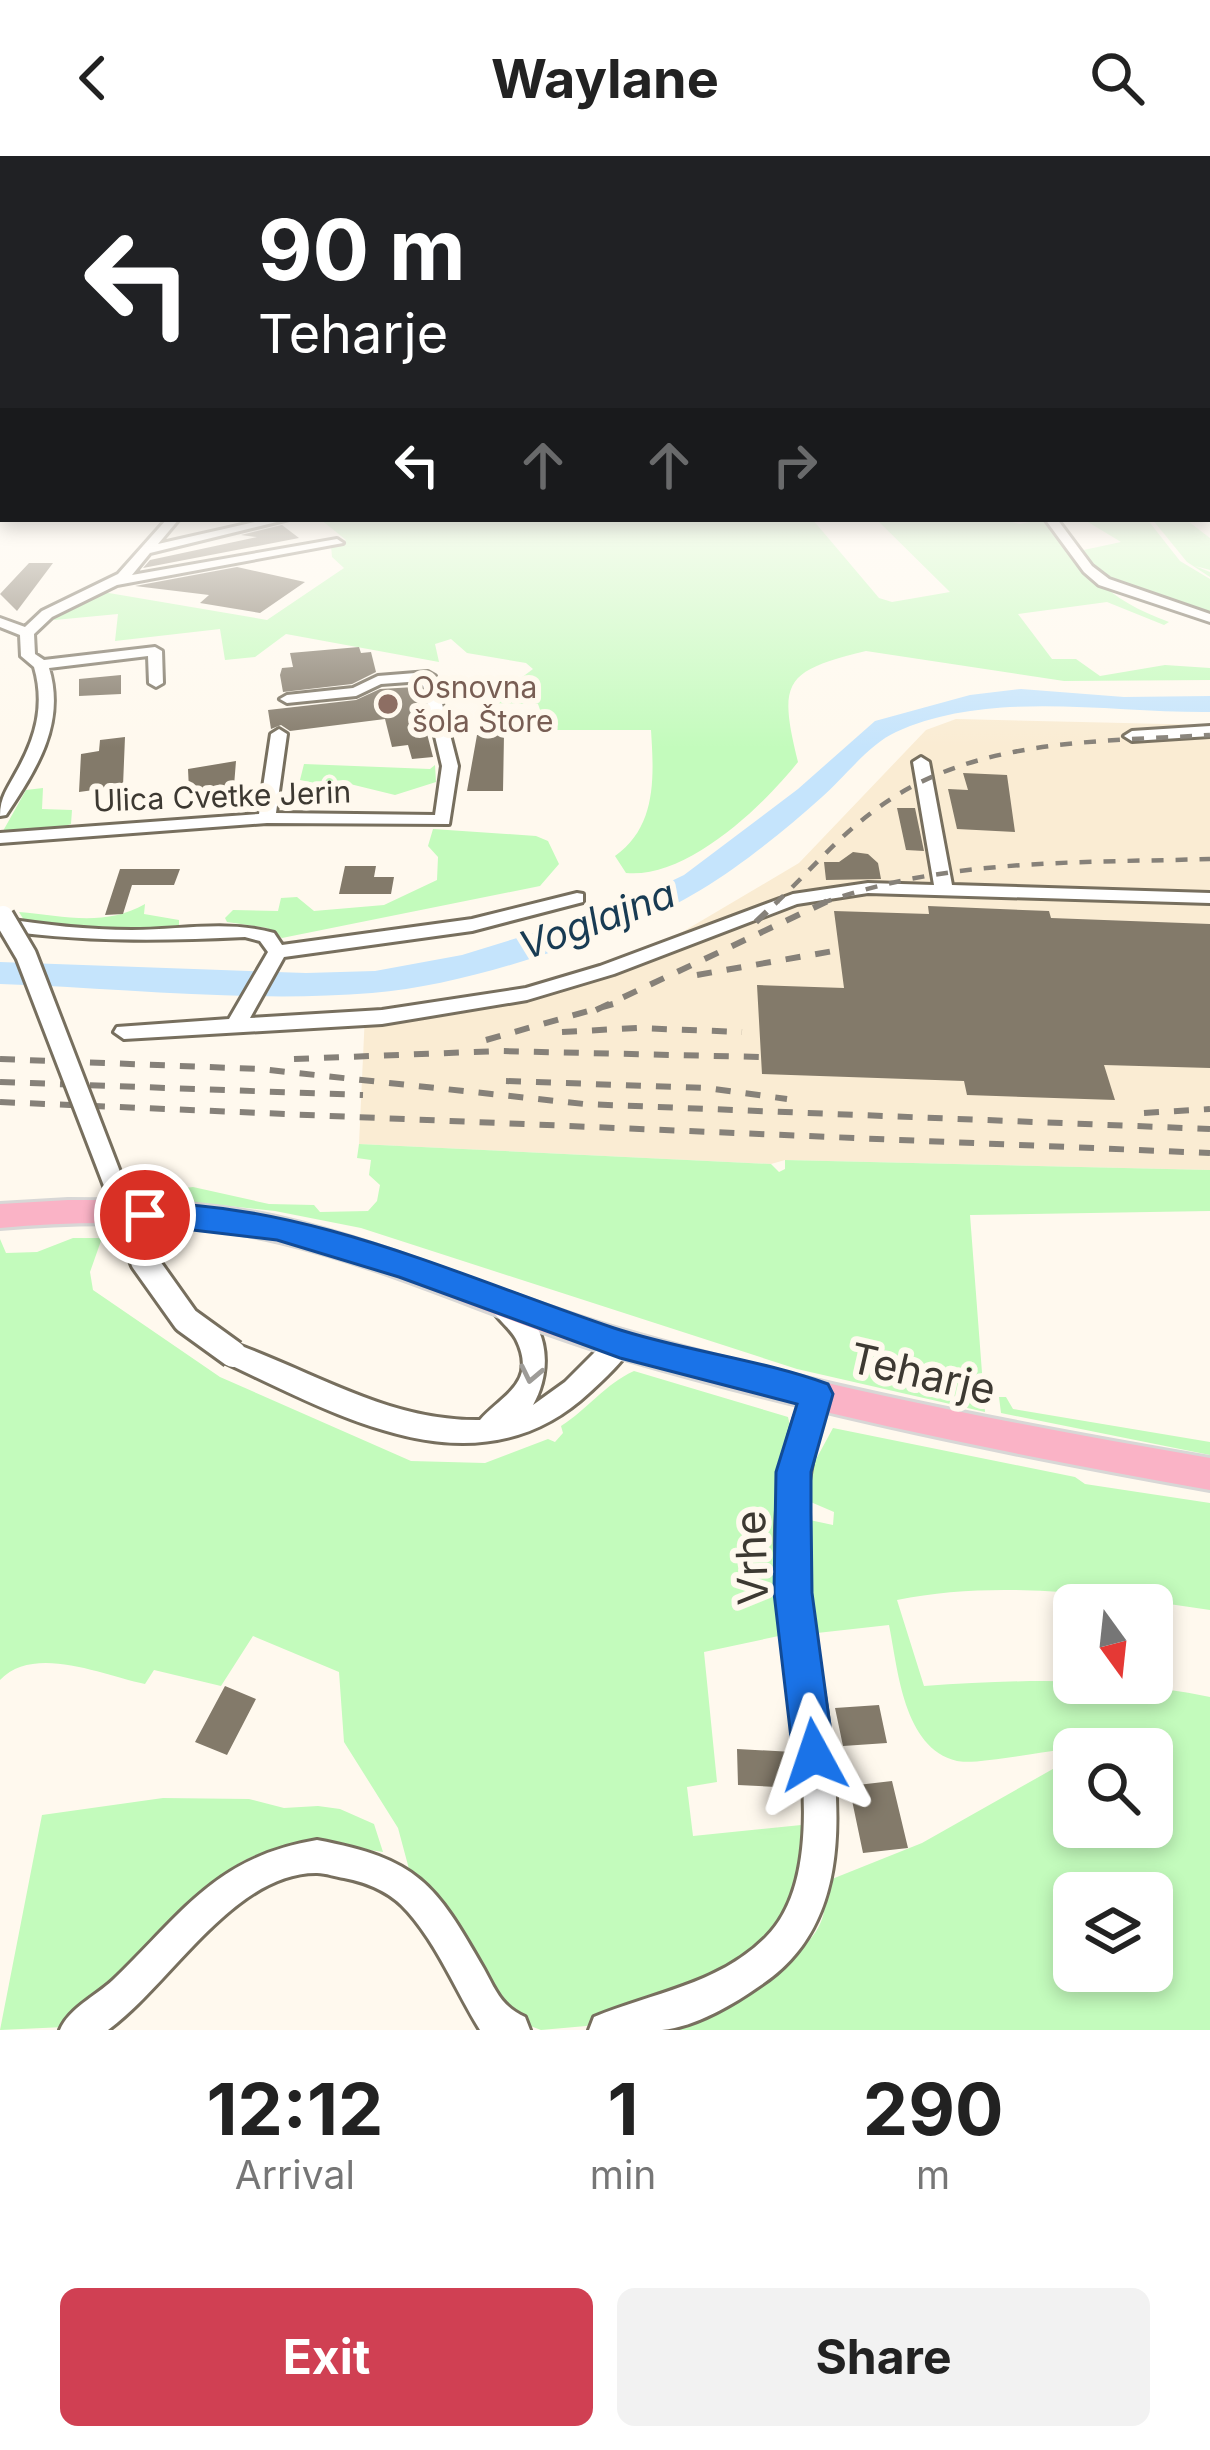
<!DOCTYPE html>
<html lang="en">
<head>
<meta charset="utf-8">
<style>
  :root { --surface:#fff; --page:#f2f2f2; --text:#222; --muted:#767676; --accent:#d04053 }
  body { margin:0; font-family:Inter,sans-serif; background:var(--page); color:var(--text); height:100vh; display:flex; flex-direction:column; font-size:45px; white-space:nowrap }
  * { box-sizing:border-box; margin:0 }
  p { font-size:39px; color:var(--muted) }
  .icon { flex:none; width:66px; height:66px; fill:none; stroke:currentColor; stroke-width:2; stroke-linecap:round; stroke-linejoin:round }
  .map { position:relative; height:1874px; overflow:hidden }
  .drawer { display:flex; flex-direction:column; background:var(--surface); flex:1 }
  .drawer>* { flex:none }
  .hud { position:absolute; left:0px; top:0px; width:1212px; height:366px; box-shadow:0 6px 18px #0003; background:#202124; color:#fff; overflow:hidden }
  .needle { width:78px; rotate:165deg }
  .fabs { position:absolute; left:1053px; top:1428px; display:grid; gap:24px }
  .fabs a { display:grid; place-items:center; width:120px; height:120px; border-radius:18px; background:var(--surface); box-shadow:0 6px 18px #0003; font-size:60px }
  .pin { position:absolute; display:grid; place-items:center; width:102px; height:102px; color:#fff; margin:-51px; border:6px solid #fff; border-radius:50%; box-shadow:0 3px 12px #0007 }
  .me { position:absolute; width:132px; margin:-66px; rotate:355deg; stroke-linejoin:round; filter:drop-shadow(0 0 9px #0008) }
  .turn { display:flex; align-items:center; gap:42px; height:252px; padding:0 60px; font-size:54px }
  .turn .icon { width:156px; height:156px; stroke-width:2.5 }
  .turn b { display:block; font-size:84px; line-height:102px }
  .lanes { display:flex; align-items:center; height:114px; padding:0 60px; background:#0003; justify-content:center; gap:60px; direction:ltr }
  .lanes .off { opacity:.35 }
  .eta { display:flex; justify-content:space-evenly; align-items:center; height:204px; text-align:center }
  .eta b { font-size:72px; font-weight:700; line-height:84px }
  .button { display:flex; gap:24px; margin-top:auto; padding:24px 60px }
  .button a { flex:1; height:138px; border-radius:18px; background:var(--accent); color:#fff; font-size:48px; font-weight:700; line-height:138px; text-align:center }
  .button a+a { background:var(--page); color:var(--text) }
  header { display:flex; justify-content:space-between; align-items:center; height:156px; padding:0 60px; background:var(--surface); font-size:54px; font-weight:700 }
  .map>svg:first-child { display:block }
  .built { fill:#faecd3 }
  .green { fill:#c3fbbc; fill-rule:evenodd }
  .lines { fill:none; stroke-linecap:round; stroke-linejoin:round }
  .river { fill:#c5e4fc; fill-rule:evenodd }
  .building { fill:#837a6a }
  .minor-casing { stroke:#776f5e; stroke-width:6 }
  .major-casing { stroke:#d8d7d6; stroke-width:6 }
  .minor { fill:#fff; fill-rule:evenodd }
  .major { fill:#fab3c6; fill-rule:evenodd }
  .rail-far1 { stroke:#868179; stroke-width:4.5; stroke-dasharray:12 12; stroke-linecap:butt }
  .rail { stroke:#868179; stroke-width:6; stroke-dasharray:15 15; stroke-linecap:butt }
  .minor-bridge-far1-casing { stroke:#776f5e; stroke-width:26; stroke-linecap:butt }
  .minor-bridge-casing { stroke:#776f5e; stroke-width:32; stroke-linecap:butt }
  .minor-bridge-far1 { stroke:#fff; stroke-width:20 }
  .minor-bridge { stroke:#fff; stroke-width:26 }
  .oneway { stroke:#9e9c98 }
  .route { fill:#1a73e8; stroke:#114b97; stroke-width:3 }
  .education-dot { fill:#8d6e63; stroke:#fff9ee; stroke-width:4.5 }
  .labels { text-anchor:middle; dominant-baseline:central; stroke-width:12; stroke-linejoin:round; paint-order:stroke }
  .far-education-label { font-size:30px; fill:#785e54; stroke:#fff9ee; text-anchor:start }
  .far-street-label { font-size:30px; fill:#3d3932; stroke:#fff9ee }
  .water-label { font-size:39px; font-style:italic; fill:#183b53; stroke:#fff9ee }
  .near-street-label { font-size:42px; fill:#3d3932; stroke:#fff9ee }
</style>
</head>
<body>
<header><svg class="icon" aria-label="back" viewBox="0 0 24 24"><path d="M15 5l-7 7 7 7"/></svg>Waylane<svg class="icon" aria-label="search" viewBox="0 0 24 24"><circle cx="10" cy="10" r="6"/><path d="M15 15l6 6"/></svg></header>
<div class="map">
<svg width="1210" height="1874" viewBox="0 0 1210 1874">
  <rect width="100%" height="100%" fill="#fff9ee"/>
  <path class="built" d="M 956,563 L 1210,569 L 1210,1014 L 785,1004 L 771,1008 L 359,988 L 365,858 L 551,827 L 657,791 L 799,707 L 926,574 Z"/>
  <path class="green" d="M 320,363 L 996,363 L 1020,368 L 1045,363 C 1085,415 1106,443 1169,466 L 1164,469 L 1107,446 L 1018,458 L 1052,503 L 1076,503 L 1100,520 L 1165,509 L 1210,512 L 1210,524 L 1064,525 L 866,495 C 784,515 778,525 798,606 C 763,650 687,723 626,717 L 615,700 C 657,670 654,621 651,574 L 547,574 L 538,548 L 491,547 L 509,538 L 505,534 L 533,513 L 526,507 L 467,497 L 451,483 L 435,488 L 439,506 L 286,478 L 255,501 L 225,504 L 220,473 L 115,485 L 118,458 L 44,465 L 97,435 L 267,464 L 344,412 L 332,401 L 331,390 L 346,384 ZM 813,364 L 877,364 L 950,436 L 892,446 L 879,442 Z
    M 1083,363 L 1147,363 L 1180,405 L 1210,423 L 1210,461 C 1164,446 1107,436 1079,395 L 1121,386 Z
    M 1152,363 L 1185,363 L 1210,382 L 1210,414 L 1195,410 L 1210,416 L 1210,421 L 1187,406 Z
    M 304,608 L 430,613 L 435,609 L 436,626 L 395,639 L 350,628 L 310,641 L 308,635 L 315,627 L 300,624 Z
    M 43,632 L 42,653 L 72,654 L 71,668 L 50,675 L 3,675 L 26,634 Z
    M 433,673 L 536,680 L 548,685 L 559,708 L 540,730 L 282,782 L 267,772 L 227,766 L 225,762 L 233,754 L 278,755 L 281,742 L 297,741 L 314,755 L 384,749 L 437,724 L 438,701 L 428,690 Z
    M 145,748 L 144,758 L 179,764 L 179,771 L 108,777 L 27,769 L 19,756 C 63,760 105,771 145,748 Z
    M 359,988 L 771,1008 L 779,1016 L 785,1013 L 785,1004 L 1210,1014 L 1210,1055 L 970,1059 L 985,1256 L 797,1213 L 361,1072 L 275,1055 L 165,1043 L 160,1035 L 193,1031 L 269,1048 L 314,1049 L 320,1056 L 368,1055 L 377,1045 L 380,1029 L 369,1019 L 371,1004 L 357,1002 Z
    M 73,1082 L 102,1082 L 90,1116 L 93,1134 L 220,1221 L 411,1305 L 485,1307 L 548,1283 L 555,1286 L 563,1277 L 561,1270 C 588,1253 605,1228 634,1215 L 788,1261 L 794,1287 L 781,1316 L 793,1477 L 704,1496 L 717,1626 L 687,1631 L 693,1680 L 811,1668 L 793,1764 L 715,1828 L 586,1870 L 541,1874 L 509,1862 L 432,1738 L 409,1713 L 398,1672 L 344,1586 L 339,1516 L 253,1480 L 221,1530 L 154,1514 L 145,1528 C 102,1519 34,1488 0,1524 L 0,1083 L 6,1097 L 37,1096 Z
    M 999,1241 L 1006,1241 L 1013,1253 L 1210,1286 L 1210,1299 L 1001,1257 Z
    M 833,1272 L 1075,1321 L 1085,1328 L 1210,1347 L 1210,1454 C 1108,1439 999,1423 897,1444 L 924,1530 C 1026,1523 1110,1521 1210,1541 L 1210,1874 L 646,1874 C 695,1852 803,1817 822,1763 C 826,1752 825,1737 827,1725 L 922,1687 L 1067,1605 L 1061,1594 C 1039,1596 974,1609 957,1605 C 903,1592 898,1513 889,1469 L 808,1478 L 805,1363 L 833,1369 L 834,1356 L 806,1344 L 808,1318 ZM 1074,1593 L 1152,1593 L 1152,1671 L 1074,1671 ZM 1074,1737 L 1152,1737 L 1152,1815 L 1074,1815 Z
    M 163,1642 L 249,1643 L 284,1652 L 318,1650 L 340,1653 L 374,1668 L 383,1696 C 318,1685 246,1680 204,1740 L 64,1871 L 0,1874 L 42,1659 Z"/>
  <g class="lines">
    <path class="river" d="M 1021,533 L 1124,541 L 1210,540 L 1210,556 C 1110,557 989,533 896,576 C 869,588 844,622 822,641 C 767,690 703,741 634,767 C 552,797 459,830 372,837 C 249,847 122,832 0,828 L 0,806 L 306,817 L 375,815 L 462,799 L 615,752 L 684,719 L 798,633 L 875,565 L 970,539 Z"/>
  </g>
  <path class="building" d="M 282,369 L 299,382 L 143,412 L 150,404 L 257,381 L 241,379 Z
    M 29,407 L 53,407 L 17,455 L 0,438 Z
    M 237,411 L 305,426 L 260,457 L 200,447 L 209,439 L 135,430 Z
    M 359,491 L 361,497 L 371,496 L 376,516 L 352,528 L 283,536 L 280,519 L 282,512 L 293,511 L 290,497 Z
    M 121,519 L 121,538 L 79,540 L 79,523 Z
    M 415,531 L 433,601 L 412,603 L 408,589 L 392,591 L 385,563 L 290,575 L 281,569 L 271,573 L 268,554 L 356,544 L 380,533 Z
    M 477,579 L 504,579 L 503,635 L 467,635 Z
    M 125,581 L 123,630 L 79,636 L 81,598 L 99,595 L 100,584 Z
    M 236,605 L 234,630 L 206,637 L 189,634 L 188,613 Z
    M 963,617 L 1007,619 L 1015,676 L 957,673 L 948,633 L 968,634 Z
    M 897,652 L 915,652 L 924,695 L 906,694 Z
    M 853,696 L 868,698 L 878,707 L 881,723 L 826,724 L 824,706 L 839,706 Z
    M 345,710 L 376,710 L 374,721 L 394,721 L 391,738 L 339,738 Z
    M 120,713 L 180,713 L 174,729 L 132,729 L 123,758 L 105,759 Z
    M 928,750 L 1049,755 L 1051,762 L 1210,768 L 1210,912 L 1104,909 L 1115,944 L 967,939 L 964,925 L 762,918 L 757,829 L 844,832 L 834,755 L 929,758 Z
    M 225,1530 L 256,1543 L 227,1599 L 195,1586 Z
    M 879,1549 L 887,1587 L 843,1590 L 835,1552 Z
    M 737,1593 L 793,1596 L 795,1632 L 738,1629 Z
    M 892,1625 L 908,1692 L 863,1697 L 849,1630 Z"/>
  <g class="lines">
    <g class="minor-casing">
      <path id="minor" d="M 167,363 L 179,363 L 158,388 L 268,363 L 289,363 L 150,397 L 132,419 L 337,383 L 343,387 L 117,429 L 52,461 L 34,478 L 35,498 L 44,504 L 155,491 L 162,495 L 163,527 L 156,531 L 149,527 L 148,500 L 49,512 C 66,568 36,614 6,659 L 0,660 C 0,641 8,632 17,615 C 36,581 45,549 34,511 L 21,500 L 20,479 L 0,471 L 0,462 L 25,471 L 42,455 L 118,418 Z
        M 1045,363 L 1057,363 L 1092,410 L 1109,423 L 1210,458 L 1210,466 L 1099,429 L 1084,416 Z
        M 428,516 L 435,520 L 458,610 L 449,668 L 267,667 L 0,687 L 0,677 L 259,658 L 271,578 L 279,573 L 287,578 L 276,657 L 435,659 L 442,610 L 422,525 L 381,528 L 356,540 L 287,547 L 280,543 L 287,539 L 353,532 L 378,520 Z
        M 1210,570 L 1210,580 L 1132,585 L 1124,580 L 1132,575 Z
        M 921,601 L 929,606 L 952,729 L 1210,737 L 1210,747 L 868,737 L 797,748 L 614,818 L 527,844 L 382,868 L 124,883 L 114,876 L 117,871 L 229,863 L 268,796 L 260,785 L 245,781 C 162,785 82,786 0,774 L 0,762 C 44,769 88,774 132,774 C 180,774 227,764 274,777 L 282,789 L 472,763 L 577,737 L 583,738 L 583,746 L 472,775 L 284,801 L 250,862 L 382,854 L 526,832 L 600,810 L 793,738 L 868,727 L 934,729 L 913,606 Z
        M 503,1142 C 549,1159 554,1212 533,1249 L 565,1226 L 611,1180 L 620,1177 L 629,1180 L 633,1188 C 623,1206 605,1222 590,1236 C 478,1341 340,1260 224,1206 L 220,1198 L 224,1190 L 233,1187 C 317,1217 388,1265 480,1264 C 502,1239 538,1227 516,1183 C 509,1171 498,1164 491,1152 L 494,1145 Z
        M 816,1228 L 825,1231 L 829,1239 C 811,1302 802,1343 806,1409 C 812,1538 894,1741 761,1829 C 734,1848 695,1871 662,1874 C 638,1874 613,1874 589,1874 L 594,1861 C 654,1836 718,1829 766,1781 C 838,1710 787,1529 778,1437 C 772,1367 777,1295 807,1231 Z
        M 317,1684 C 418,1703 435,1727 484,1813 C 496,1835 501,1850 525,1861 L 530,1874 L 480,1874 C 456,1835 438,1790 408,1756 C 391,1736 369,1727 344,1722 C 336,1721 326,1717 317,1717 C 234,1716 170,1829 108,1874 L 60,1874 C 69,1852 96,1840 113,1824 C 183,1757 215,1701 317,1684 Z"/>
    </g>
    <g class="major-casing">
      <path id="major" d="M 68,1044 C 138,1044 208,1046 276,1061 C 395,1088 506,1141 622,1174 C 815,1230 1013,1268 1210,1302 L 1210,1334 C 1013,1299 817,1259 625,1203 C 508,1169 398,1114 280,1086 C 189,1064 93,1064 0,1072 L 0,1048 Z"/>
    </g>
    <use href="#minor" class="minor"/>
    <use href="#major" class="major"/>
    <path class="rail-far1" d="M 775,748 C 808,717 838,681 875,654 C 971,582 1096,586 1210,579
      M 820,748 C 944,702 1079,707 1210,703"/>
    <path class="rail" d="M 756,766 L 778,745
      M 697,819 L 839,794
      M 596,854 L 828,745
      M 562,876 L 637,872 L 742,876
      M 486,884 L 613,848
      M 0,903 L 260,913 L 584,948 L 1210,973
      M 294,903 L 499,895 L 761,901
      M 506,925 L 707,932 L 787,943
      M 0,926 L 363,939
      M 0,946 L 1210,997
      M 1144,957 L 1210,953"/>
    <g class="minor-bridge-far1-casing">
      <path id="minor-bridge-far1" d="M 3,760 L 26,799 L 119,1041"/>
    </g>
    <g class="minor-bridge-casing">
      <path id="minor-bridge" d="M 118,1038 L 144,1105 L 186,1164 L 233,1198"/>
    </g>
    <use href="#minor-bridge-far1" class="minor-bridge-far1"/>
    <use href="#minor-bridge" class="minor-bridge"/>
  </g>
  <defs><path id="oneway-chevron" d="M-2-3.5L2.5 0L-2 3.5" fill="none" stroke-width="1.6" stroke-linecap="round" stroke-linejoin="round" transform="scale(3)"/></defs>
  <use class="oneway" href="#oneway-chevron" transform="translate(531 1218) rotate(102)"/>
  <linearGradient id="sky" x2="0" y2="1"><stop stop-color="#9ac7f0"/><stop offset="0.56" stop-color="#fffcf7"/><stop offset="1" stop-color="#fffcf7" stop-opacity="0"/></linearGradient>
  <rect width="1210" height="592" fill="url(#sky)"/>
  <path class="route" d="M 145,1047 C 308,1047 462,1121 614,1172 C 684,1195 759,1203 828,1228 L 833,1238 L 811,1316 L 811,1356 L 812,1437 L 834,1599 L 828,1614 L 814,1620 L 799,1614 L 793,1599 L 774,1437 L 776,1316 L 797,1248 L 620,1202 L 399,1121 L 277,1084 L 134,1067 L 130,1059 L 134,1050 Z"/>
  <circle class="education-dot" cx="388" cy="548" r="12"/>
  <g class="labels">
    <g class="far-education-label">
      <text x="412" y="531">Osnovna<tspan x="412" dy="34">šola Štore</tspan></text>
    </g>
    <g class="far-street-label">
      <text transform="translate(222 640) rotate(-2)">Ulica Cvetke Jerin</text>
    </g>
    <g class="water-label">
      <text transform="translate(597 763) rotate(-20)">Voglajna</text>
    </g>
    <g class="near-street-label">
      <text transform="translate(923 1217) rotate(13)">Teharje</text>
      <text transform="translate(751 1402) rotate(-92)">Vrhe</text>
    </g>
  </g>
</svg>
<div class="fabs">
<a><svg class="needle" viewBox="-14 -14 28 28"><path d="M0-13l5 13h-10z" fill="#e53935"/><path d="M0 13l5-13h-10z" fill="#767676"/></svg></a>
<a><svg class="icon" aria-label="search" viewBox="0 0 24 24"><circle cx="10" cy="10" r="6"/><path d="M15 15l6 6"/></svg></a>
<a><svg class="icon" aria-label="layers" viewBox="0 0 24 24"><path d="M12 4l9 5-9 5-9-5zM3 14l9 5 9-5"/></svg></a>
</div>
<div class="pin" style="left:145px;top:1059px;background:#d93025"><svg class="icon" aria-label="arrive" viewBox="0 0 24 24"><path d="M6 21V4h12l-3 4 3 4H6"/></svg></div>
<svg class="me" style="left:814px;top:1599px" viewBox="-20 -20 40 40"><path d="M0-17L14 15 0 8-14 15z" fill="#1a73e8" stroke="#fff" stroke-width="4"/></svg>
<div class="hud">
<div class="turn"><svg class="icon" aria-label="left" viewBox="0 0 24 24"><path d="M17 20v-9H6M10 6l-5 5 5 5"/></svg><div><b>90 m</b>Teharje</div></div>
<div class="lanes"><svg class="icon" aria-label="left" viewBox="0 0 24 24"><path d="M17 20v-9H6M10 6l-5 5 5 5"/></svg><svg class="icon off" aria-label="ahead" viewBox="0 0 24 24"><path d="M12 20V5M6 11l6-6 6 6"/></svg><svg class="icon off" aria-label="ahead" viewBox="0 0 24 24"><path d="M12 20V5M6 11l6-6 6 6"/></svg><svg class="icon off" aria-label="right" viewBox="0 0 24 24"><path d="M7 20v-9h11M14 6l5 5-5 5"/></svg></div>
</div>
</div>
<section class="drawer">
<div class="eta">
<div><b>12:12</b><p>Arrival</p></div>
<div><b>1</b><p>min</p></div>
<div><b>290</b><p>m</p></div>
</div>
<div class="button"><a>Exit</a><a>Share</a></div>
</section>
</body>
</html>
